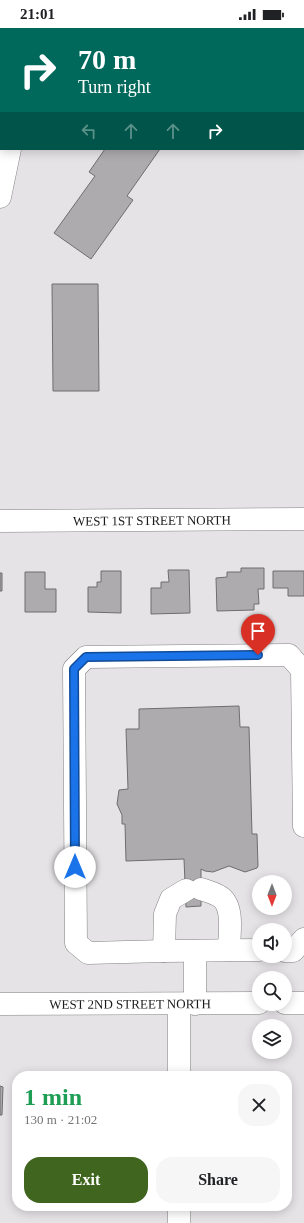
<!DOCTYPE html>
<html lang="en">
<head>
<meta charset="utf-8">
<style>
  :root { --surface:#fff; --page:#f6f6f6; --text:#202124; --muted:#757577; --accent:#40651e }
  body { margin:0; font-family:"Times New Roman",serif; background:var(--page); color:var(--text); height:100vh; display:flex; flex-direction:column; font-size:15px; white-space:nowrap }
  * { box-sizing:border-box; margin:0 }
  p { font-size:13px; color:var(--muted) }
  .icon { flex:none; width:22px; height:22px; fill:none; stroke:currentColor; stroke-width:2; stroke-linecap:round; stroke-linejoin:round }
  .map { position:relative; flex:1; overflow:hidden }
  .sheet { position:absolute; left:12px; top:1043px; width:280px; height:140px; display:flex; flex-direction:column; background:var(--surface); border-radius:16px; box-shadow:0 2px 10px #0003 }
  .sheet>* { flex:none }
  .banner { position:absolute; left:0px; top:0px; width:304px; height:122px; box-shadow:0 2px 10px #0003; background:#00695c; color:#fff; overflow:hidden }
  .needle { width:26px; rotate:180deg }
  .buttons { position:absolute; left:252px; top:847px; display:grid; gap:8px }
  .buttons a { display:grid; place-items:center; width:40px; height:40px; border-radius:50%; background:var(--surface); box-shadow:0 2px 10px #0003; font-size:20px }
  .pin { position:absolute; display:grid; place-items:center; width:34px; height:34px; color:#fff; margin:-41px -17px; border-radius:50% 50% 50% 0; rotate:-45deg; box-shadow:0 0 4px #0007 }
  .pin .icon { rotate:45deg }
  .me { position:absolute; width:44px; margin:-22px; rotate:0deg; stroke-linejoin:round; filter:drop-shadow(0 0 3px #0008) }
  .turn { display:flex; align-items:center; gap:14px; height:84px; padding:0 12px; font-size:18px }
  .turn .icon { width:52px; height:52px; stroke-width:2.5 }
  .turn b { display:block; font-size:28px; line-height:34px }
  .lanes { display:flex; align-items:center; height:38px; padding:0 12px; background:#0003; justify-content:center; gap:20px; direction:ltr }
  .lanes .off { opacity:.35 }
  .round { display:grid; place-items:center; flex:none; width:42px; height:42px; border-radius:16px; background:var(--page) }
  .overview { display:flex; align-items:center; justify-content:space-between; height:68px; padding:0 12px }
  h1 { font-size:24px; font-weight:800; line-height:30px; color:#1e9e55 }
  .cta { display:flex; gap:8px; margin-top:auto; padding:8px 12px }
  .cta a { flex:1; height:46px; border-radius:16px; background:var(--accent); color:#fff; font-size:16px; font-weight:800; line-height:46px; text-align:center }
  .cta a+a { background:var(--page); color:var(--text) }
  .status { display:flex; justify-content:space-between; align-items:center; height:28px; padding:0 20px; background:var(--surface); direction:ltr }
  .status svg { height:11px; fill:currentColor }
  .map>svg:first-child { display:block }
  .building { fill:#adabad; stroke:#6f6d6f }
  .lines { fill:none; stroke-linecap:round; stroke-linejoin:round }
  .minor-casing { stroke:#838183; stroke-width:23 }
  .minor { stroke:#fff; stroke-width:22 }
  .route-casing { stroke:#114b97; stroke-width:10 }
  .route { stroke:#1a73e8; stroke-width:7 }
  .labels { text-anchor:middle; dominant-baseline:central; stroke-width:4; stroke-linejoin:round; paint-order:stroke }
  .street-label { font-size:13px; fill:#1b1a1b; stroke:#fff }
</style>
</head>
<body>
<div class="status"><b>21:01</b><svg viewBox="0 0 49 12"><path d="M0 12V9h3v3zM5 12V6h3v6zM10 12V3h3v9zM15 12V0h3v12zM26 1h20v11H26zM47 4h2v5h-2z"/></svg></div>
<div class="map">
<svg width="304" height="1195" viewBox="0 0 304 1195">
  <rect width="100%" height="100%" fill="#e6e3e6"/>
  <path class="building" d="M 32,0 L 116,0 L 117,1 L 33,1 Z
    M 292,0 L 304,0 L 303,18 L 303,1 Z
    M 105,121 L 160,121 L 127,168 L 133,172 L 91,231 L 54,205 L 95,148 L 89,144 Z
    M 52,256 L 98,256 L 99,363 L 53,363 Z
    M 241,540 L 264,540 L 264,561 L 258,561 L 259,576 L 254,576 L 254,582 L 217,583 L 216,550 L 227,549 L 227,544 L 241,544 Z
    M 168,542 L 189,542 L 190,585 L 151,586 L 151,560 L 161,560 L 161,554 L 169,554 Z
    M 101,543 L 121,543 L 121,585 L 88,584 L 88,559 L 97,559 L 97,554 L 101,554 Z
    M 273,543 L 304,543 L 304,568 L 288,568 L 288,560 L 273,560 Z
    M 25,544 L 45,544 L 45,561 L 56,561 L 56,584 L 25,584 Z
    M 0,545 L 2,545 L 2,563 L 0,563 Z
    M 239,678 L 240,699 L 249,699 L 252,806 L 257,806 L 258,838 L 257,840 L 245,844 L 229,838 L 213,844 L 205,843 L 201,841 L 201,878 L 186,879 L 184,831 L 126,833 L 125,796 L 122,796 L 122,787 L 117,776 L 119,762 L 128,761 L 126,701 L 139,701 L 139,681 Z
    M 0,1058 L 3,1059 L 2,1087 L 0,1087 Z"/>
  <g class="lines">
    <g class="minor-casing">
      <g id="minor">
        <path d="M 194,0 L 195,1"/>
        <path d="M 172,1 L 173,0"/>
        <path d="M 275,1 L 276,0"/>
        <path d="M 303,46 L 304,46"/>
        <path d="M 0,55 L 1,56"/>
        <path d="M 303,91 L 304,91"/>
        <path d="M 0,169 L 10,121"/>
        <path id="s1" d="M 0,493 L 304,491"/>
        <path d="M 201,861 C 207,863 214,865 219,868 C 235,877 229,906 229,922"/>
        <path d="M 259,922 L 164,923 L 88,925 L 76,915 L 74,641 L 86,629 L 289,627 L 302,642 L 304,798"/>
        <path d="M 164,923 L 165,886 L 171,871 L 186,862"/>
        <path d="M 285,923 L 293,923 L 304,911"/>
        <path d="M 285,975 L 304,975"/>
        <path id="s2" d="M 0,976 L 259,975"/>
        <path d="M 179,976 L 179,1048"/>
        <path d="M 195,976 L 195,923"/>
        <path d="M 179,1178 L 179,1195"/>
      </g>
    </g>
    <use href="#minor" class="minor"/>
  </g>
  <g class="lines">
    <g class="route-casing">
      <path id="route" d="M 75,839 L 74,641 L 86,629 L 258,627"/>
    </g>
    <use href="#route" class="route"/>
  </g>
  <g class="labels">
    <g class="street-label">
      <text stroke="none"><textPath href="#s1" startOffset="152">WEST 1ST STREET NORTH</textPath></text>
      <text stroke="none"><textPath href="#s2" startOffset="130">WEST 2ND STREET NORTH</textPath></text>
    </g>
  </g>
</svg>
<div class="buttons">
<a><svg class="needle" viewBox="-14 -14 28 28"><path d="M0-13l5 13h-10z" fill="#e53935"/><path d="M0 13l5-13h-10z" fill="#757577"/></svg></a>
<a><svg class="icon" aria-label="sound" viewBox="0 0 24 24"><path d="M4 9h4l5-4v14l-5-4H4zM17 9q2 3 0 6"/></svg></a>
<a><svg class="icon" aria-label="search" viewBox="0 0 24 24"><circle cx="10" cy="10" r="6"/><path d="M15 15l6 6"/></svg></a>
<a><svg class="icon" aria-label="layers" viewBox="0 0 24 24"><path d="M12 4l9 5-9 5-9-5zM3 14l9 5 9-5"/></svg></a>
</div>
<div class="pin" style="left:258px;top:627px;background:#d93025"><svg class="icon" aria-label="arrive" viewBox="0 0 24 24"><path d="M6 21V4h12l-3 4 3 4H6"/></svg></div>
<svg class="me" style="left:75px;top:839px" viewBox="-20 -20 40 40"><circle r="19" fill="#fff"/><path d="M0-13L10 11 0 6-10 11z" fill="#1a73e8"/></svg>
<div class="banner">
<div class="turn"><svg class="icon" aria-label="right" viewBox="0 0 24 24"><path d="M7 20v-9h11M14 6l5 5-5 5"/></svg><div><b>70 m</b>Turn right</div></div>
<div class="lanes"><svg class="icon off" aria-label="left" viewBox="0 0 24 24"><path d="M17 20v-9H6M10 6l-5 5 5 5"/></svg><svg class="icon off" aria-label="ahead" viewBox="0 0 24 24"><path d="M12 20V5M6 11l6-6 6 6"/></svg><svg class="icon off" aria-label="ahead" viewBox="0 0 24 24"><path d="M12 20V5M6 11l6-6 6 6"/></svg><svg class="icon" aria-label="right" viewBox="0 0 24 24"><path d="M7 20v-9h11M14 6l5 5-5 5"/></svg></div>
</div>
<section class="sheet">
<div class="overview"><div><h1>1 min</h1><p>130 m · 21:02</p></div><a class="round"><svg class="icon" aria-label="close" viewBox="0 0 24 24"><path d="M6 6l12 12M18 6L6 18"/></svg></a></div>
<div class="cta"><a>Exit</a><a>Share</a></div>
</section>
</div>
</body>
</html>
